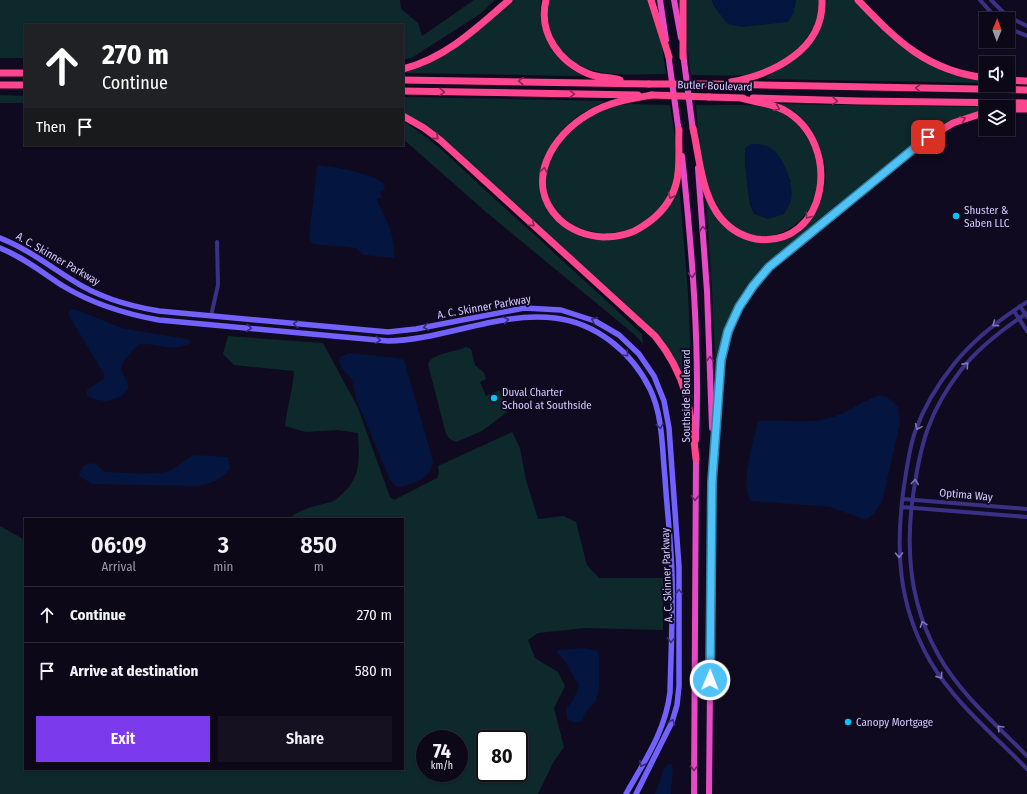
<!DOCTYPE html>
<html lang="en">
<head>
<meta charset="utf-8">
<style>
  :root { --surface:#0c0818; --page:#151121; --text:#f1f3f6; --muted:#9a9aa2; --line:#2c2937; --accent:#7c3aed }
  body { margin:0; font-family:"Fira Sans Condensed",sans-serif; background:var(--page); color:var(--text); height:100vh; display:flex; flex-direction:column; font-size:15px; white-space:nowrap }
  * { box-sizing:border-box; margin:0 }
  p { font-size:13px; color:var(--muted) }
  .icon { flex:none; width:22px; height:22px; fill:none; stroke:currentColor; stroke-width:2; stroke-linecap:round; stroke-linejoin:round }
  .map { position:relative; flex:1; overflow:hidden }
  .drawer { position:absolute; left:24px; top:518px; width:380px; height:252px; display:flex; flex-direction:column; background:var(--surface); border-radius:0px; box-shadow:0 1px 3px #0004,0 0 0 1px var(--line) }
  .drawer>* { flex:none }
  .top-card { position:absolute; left:24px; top:24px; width:380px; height:122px; border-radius:0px; box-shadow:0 1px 3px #0004,0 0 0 1px var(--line); background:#202124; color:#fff; overflow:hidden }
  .needle { width:26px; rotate:1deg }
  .fabs { position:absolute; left:979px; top:12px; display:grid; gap:8px }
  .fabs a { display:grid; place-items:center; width:36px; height:36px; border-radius:0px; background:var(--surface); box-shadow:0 1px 3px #0004,0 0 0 1px var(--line); font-size:20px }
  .speed { position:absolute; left:416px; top:730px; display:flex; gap:8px; font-size:20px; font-weight:700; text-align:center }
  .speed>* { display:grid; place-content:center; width:52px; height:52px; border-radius:50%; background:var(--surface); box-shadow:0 1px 3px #0004,0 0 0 1px var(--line); line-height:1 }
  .speed small { font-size:10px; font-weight:400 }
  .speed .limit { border:2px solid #111; border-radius:6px; background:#fff; color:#111 }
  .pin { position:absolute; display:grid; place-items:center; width:34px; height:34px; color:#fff; margin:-17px; border-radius:8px; box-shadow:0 2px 6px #0006 }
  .me { position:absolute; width:44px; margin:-22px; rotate:1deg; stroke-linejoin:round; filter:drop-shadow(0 0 3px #0008) }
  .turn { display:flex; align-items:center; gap:14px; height:84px; padding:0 12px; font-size:18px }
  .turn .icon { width:52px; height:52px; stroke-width:2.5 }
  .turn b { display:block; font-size:28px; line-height:34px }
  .then { display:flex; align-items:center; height:38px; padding:0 12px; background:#0003; gap:8px; font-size:15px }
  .eta { display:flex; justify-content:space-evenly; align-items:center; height:68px; text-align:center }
  .eta b { font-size:24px; font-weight:600; line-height:28px }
  .action { display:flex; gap:8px; margin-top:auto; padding:8px 12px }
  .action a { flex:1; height:46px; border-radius:0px; background:var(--accent); color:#fff; font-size:16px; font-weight:600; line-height:46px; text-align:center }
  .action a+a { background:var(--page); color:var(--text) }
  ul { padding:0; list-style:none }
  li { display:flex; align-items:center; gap:12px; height:56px; padding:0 12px; border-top:1px solid var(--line) }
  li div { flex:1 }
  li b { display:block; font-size:15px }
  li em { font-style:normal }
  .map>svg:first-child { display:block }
  .green { fill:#0d292b; fill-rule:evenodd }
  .water { fill:#04153f }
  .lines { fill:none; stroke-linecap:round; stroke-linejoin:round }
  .minor { stroke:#3b3184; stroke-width:4 }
  .secondary { stroke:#7361ff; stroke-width:5.5 }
  .trunk { stroke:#e64bc6; stroke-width:6 }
  .motorway { stroke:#ff458d; stroke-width:7 }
  .motorway-bridge { stroke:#ff458d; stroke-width:7 }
  .oneway { stroke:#882856 }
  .oneway2 { stroke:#70276b }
  .oneway3 { stroke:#382d79 }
  .oneway4 { stroke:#8076bb }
  .route-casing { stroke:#337fa1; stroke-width:10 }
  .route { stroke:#4fc3f7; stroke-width:7 }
  .poi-dot { fill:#00c6f5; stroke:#100a20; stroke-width:1.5 }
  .labels { text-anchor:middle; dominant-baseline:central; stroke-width:4; stroke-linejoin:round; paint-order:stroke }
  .street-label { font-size:11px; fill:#d4caff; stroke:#100a20 }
  .poi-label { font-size:11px; fill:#d4caff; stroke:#100a20; text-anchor:start }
</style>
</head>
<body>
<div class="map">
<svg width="1027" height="794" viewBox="0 0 1027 794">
  <rect width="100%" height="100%" fill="#100a20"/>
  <path class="green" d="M 0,0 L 400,0 L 401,9 L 418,23 L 422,36 L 474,0 L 495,0 L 480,14 L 413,57 L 403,60 L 403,25 L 25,25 L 25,58 L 0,58 Z
    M 512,0 L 541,0 C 536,33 554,63 584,76 L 403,73 L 421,67 Z
    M 550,0 L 649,0 L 660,33 L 666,74 C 625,74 576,82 554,39 C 548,27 546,13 550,0 Z
    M 686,0 L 712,0 L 714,6 L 728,24 L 793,14 L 796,0 L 820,0 C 819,6 819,13 817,18 C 808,45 780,69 752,74 C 733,77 711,75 691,75 L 685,30 Z
    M 824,0 L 855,0 L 890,36 L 914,55 L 970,79 L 986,81 L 986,83 L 765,79 L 808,43 Z
    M 0,95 L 25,96 L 25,103 L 0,103 Z
    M 403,97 L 607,101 C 586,108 554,130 548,153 C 544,166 544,183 543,196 L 577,233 C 638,235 648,242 679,183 L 688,293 L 693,401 L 660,340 L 487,181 L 403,114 Z
    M 629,104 L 670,105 C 673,127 679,152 675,174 C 672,194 663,207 647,219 C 643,222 638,228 633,230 C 628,232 622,232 618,232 C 560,241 520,183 564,139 C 583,120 601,106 629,104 Z
    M 779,104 L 988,107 L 953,120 L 766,267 L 736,308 L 731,319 L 722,344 L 716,381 L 712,288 L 706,199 L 712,210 L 749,239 C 761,237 791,235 800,230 C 807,227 812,218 816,212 C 840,171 818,124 779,104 Z
    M 696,105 C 714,106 755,103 771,108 C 788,113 801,126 809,141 C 850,216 748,282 710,195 C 699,168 699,134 696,105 ZM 745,163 L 785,170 L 791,182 L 754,214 L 750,204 Z
    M 403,121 C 437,142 466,173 496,200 C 545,244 594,289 642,334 L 643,344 L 635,335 L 486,212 L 403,139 Z
    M 228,336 L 323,343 L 358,408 L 390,497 L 394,500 L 437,478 L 439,473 L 438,466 L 512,432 L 520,448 L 526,480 L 538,519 L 564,516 L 576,522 L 587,565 L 599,578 L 663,578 L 663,630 L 585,628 L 538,633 L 528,640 L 535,658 L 558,672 L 565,686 L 554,708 L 564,747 L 553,763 L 538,794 L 0,794 L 0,526 L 25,540 L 25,769 L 403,769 L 403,519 L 289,519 C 300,508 317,506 331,502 C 335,501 338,498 341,495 C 362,477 359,458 358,433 L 338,430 L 306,432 L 285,426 C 287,407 293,390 294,371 L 234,365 L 223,354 ZM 425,739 L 459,739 L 459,773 L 425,773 ZM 485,739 L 519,739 L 519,773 L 485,773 Z
    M 466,347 L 471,349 L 475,365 L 484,373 L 486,379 L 480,382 L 486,396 L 500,390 L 508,407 L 506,408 L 507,412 L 482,431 L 456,442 L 450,439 L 446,434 L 428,364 C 433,352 455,353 466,347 Z"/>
  <path class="water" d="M 712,0 L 796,0 L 793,14 L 788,22 L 742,27 L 728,24 L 714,6 Z
    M 751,144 C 759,144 765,144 772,149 C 783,156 795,187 791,200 C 790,205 786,210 784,214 L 768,219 L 754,214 C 747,194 745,170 745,148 Z
    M 319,165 C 342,168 362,172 383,182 L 385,190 L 380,192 L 382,197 L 376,199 C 386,219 396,236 394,258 L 363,255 L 356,248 L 313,244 L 309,239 L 317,167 Z
    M 74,309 L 125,329 L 187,339 L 191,343 C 168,353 161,343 139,344 L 125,359 L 121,369 L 129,387 C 120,403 101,404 87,396 L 87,390 L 102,380 L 105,376 L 68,314 L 70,310 Z
    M 349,353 L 398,358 L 404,360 L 433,461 C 433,477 412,486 397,487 L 390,480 L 357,401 L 352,380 L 342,369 L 339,361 L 340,357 Z
    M 879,395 L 887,397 L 898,407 L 900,423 L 882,502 L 873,515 L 866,520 L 830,507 L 751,501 C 739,487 754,439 758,421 C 779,419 801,423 822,420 C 843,416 860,402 879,395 Z
    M 195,455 L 228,457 L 230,469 C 223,479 208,485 195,486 L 92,484 L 79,476 C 81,467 87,461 96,464 L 104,472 C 119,472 156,476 168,471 C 178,467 185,459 195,455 Z
    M 584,648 L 597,651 L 599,656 L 599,687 L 596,701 L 585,713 L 582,721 L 575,723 L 567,719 L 566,709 L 573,700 L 579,686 L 565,661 L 557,653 L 557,650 Z
    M 668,764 L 671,764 L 673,768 L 671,794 L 655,794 L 665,767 Z"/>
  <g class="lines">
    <path class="minor" d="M 980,0 L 997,19
      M 991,0 L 1007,16 L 1027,26
      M 1008,28 L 1027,36
      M 1027,302 C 1000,319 974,339 954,364 C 938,384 923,409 915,432 C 909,449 907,468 904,486 C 895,549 898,605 930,661 C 954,702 994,735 1027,769
      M 1020,306 L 1027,317
      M 1014,311 L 1027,331
      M 1027,313 C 1003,329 979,347 961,370 C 929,411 920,445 913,496 C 905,552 910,606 939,656 C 960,694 997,725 1027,756
      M 211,316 L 218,285 L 217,242
      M 903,499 L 1027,509
      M 902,507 L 1027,517"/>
    <path class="secondary" d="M 0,238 C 26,248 48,265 72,280 C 98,297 128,306 159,311 L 388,332 L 416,329 L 524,308 L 561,310 L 595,321 L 619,335 L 639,354 L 654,376 L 664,401 L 669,428 L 679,567 L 679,686 L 677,705 L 672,722 L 636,794
      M 0,248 C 23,257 43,273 63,286 C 93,304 125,314 159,320 L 388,341 C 443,340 500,311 555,318 C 596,323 632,352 650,389 C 663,416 662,449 665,478 C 667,510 671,542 672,575 C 673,614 671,653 670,692 C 666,730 644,762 626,794"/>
    <path class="trunk" d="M 660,0 L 666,40
      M 674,0 L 681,38
      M 668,53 L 679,133
      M 683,53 L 693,131
      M 682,156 C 692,250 700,346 696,440
      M 698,168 L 707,291 L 712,428
      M 694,794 L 696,456
      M 709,794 L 712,477"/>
    <path class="motorway" d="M 546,0 C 538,33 559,62 589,74 C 599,78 610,77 620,80
      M 651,0 L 669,57
      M 683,0 L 683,57
      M 858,0 C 897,41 927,71 986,78
      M 403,69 C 446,58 477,28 509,0
      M 0,73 L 25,73
      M 403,80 L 649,84
      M 1008,80 L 1027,81
      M 731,82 C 773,74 824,50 822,0
      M 712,84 L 1027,90
      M 0,85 L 25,85
      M 403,91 L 638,95
      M 652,95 C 630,99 608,102 589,114 C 552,135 523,183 559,219 C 571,230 587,236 603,237 C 617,237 632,234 643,226 C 659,216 671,202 676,184 C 681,167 678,147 679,130
      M 709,97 L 743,98
      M 753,98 L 859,101 L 1027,103
      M 1008,109 L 1027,109
      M 403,116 L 424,128 L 440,140 L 655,336 C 687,375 691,410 696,459
      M 693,128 C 699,156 701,189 717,213 C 726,226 740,236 756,239 C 828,249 844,143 784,110 C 770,103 754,102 740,98
      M 712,482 C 718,399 709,322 776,261 L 922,142 L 953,123 L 986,112"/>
    <path class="motorway-bridge" d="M 649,84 L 712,84
      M 652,95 L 709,97"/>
  </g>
  <defs><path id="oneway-chevron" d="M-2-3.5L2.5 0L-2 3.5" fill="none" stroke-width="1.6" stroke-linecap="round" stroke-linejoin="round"/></defs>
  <g class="oneway">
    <use href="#oneway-chevron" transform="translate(521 81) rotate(-179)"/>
    <use href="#oneway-chevron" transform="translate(918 88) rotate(-179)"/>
    <use href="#oneway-chevron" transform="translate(442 92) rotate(1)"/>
    <use href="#oneway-chevron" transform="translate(572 94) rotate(1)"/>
    <use href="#oneway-chevron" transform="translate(835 101) rotate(2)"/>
    <use href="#oneway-chevron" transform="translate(777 108) rotate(22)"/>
    <use href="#oneway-chevron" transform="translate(963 119) rotate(-21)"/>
    <use href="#oneway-chevron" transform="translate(436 137) rotate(40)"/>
    <use href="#oneway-chevron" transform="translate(544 170) rotate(-79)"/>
    <use href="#oneway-chevron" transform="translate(671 196) rotate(116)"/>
    <use href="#oneway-chevron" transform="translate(808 216) rotate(126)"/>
    <use href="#oneway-chevron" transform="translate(532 224) rotate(42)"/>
  </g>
  <g class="oneway2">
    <use href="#oneway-chevron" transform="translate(703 229) rotate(-94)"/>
    <use href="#oneway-chevron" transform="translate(692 275) rotate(87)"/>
    <use href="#oneway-chevron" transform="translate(710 359) rotate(-92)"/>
    <use href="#oneway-chevron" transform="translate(695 498) rotate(91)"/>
    <use href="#oneway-chevron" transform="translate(694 768) rotate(90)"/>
  </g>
  <g class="oneway3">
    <use href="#oneway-chevron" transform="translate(506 320) rotate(-11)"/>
    <use href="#oneway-chevron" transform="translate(594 320) rotate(-155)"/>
    <use href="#oneway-chevron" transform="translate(296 324) rotate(-175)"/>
    <use href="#oneway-chevron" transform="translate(426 327) rotate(169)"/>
    <use href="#oneway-chevron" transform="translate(249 328) rotate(5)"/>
    <use href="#oneway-chevron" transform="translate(378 340) rotate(5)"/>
    <use href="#oneway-chevron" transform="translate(626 354) rotate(47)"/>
    <use href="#oneway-chevron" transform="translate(660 426) rotate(82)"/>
    <use href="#oneway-chevron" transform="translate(679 592) rotate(-90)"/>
    <use href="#oneway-chevron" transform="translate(671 640) rotate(91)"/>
    <use href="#oneway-chevron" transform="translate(672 722) rotate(-70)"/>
    <use href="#oneway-chevron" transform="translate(642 764) rotate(119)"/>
  </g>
  <g class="oneway4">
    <use href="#oneway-chevron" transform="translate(995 324) rotate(144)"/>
    <use href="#oneway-chevron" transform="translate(966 365) rotate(-48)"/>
    <use href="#oneway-chevron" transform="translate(918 427) rotate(114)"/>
    <use href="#oneway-chevron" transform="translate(915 482) rotate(-82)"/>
    <use href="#oneway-chevron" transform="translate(899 555) rotate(89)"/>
    <use href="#oneway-chevron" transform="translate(923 624) rotate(-111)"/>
    <use href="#oneway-chevron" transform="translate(940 676) rotate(55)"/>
    <use href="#oneway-chevron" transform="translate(1000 728) rotate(-134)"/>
  </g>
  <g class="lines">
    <g class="route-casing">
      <path id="route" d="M 710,680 L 712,482 L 721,360 L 728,331 L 739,307 L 753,286 L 769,267 L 928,137"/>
    </g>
    <use href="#route" class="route"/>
  </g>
  <g class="poi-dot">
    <circle cx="956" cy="216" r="4"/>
    <circle cx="494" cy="398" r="4"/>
    <circle cx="848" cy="722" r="4"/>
  </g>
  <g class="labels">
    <g class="street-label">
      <text transform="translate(715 86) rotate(2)">Butler Boulevard</text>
      <text transform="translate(58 259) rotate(30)">A. C. Skinner Parkway</text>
      <text transform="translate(484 307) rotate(-10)">A. C. Skinner Parkway</text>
      <text transform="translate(686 396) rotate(-90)">Southside Boulevard</text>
      <text transform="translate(966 495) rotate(5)">Optima Way</text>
      <text transform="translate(667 575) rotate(-92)">A. C. Skinner Parkway</text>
    </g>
    <g class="poi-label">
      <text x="964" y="210">Shuster &amp;<tspan x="964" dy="13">Saben LLC</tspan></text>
      <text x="502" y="392">Duval Charter<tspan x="502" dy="13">School at Southside</tspan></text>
      <text x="856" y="722">Canopy Mortgage</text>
    </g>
  </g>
</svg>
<div class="fabs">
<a><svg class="needle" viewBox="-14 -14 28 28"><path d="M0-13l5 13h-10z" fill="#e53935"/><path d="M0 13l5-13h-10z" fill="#9a9aa2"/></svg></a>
<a><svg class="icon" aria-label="sound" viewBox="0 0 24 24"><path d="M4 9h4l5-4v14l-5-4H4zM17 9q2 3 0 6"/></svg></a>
<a><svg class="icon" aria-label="layers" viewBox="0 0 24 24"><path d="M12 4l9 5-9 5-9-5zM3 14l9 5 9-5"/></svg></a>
</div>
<div class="speed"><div>74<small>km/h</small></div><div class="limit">80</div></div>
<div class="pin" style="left:928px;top:137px;background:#d93025"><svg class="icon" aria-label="arrive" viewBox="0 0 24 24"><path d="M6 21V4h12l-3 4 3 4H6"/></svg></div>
<svg class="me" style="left:710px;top:680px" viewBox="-20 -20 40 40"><circle r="17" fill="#4fc3f7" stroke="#fff" stroke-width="3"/><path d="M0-11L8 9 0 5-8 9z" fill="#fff"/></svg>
<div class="top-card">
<div class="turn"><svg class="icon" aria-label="ahead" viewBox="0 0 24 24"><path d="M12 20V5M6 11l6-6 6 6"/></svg><div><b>270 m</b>Continue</div></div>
<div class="then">Then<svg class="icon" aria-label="arrive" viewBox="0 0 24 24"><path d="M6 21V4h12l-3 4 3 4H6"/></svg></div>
</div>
<section class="drawer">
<div class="eta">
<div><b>06:09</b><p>Arrival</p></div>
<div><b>3</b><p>min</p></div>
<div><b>850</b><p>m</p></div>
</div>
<ul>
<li><svg class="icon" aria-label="ahead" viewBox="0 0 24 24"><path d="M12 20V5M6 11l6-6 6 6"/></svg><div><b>Continue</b></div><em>270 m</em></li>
<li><svg class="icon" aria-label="arrive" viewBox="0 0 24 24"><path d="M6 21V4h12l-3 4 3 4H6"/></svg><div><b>Arrive at destination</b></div><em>580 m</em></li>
</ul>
<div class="action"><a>Exit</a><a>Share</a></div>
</section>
</div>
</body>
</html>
